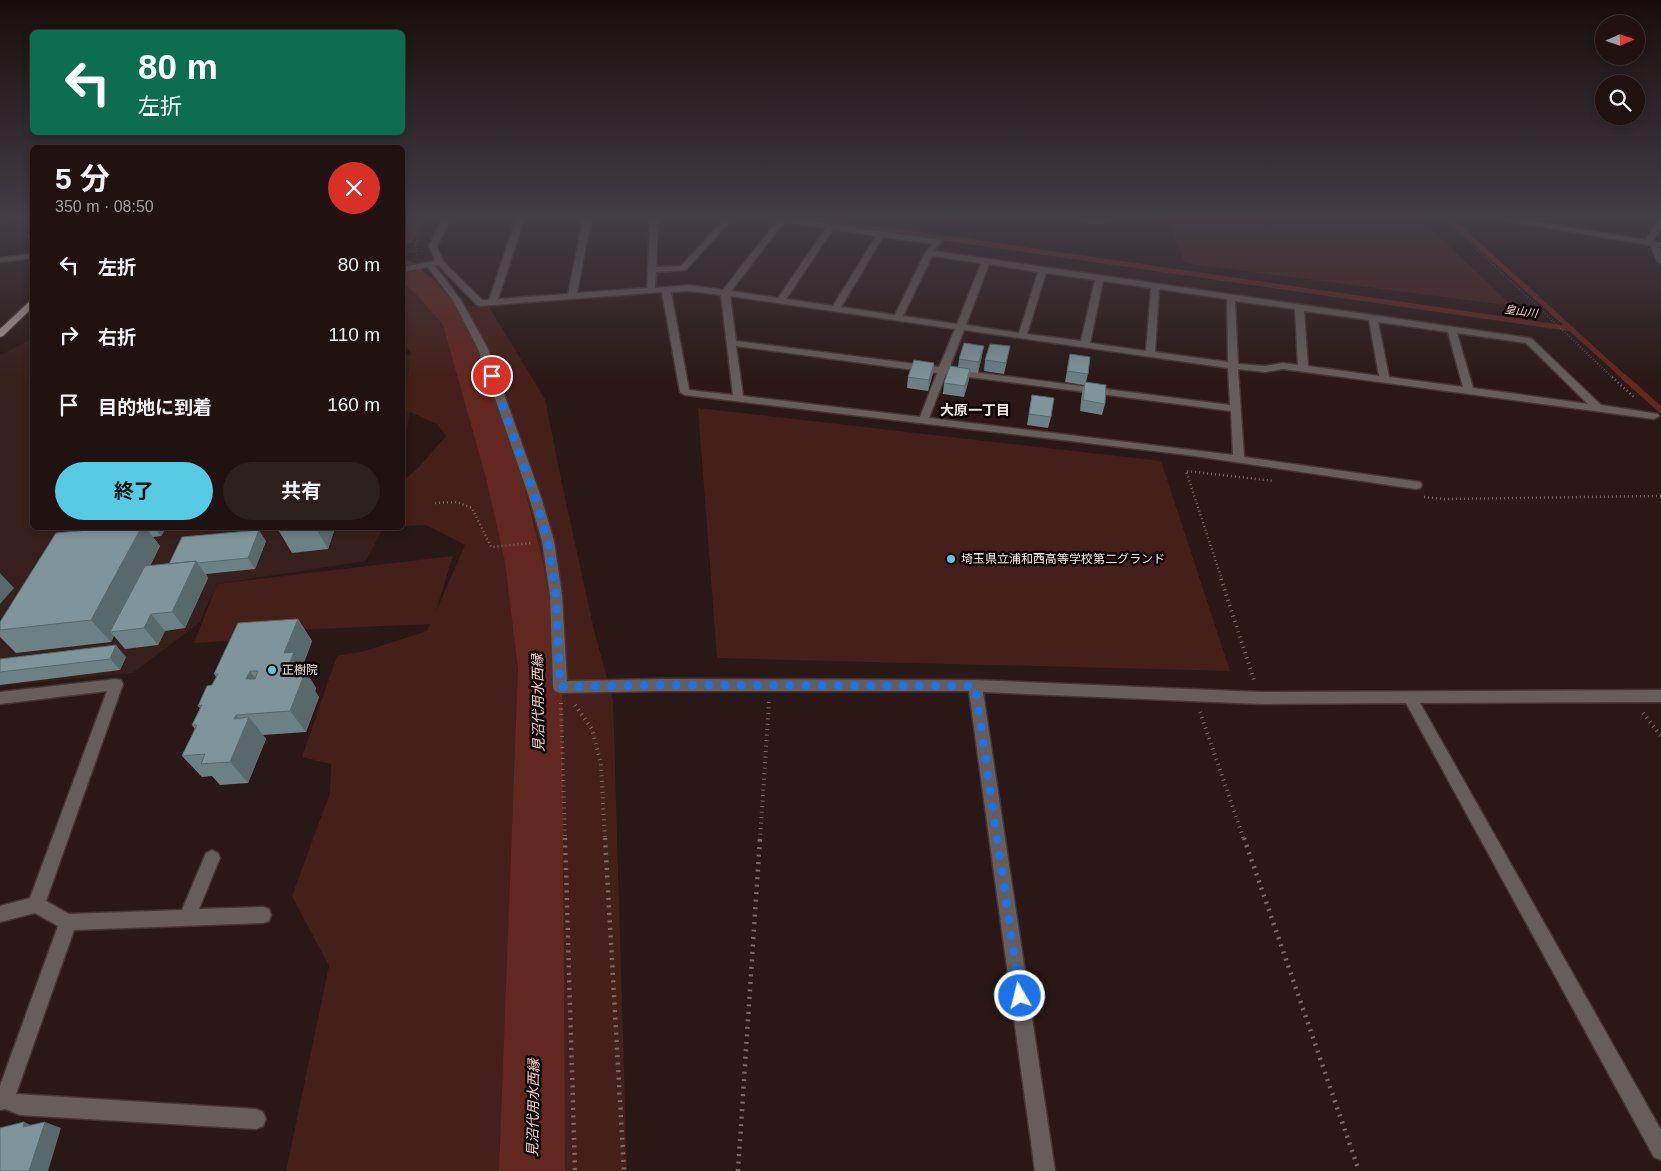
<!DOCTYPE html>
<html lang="ja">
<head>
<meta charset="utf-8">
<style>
  :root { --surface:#1f1210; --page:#2c201e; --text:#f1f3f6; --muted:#a19e9f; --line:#3c3230; --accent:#55cae0 }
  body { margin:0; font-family:Arial,"Noto Sans JP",sans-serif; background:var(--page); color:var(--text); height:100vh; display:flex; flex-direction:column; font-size:19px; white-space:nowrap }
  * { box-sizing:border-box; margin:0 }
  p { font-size:16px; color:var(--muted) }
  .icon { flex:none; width:28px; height:28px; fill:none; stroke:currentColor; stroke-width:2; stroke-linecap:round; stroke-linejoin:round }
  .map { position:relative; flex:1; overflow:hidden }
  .side { position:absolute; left:30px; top:145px; width:375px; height:385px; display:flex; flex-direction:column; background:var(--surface); border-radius:8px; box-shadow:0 2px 8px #0003,0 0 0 1px var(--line) }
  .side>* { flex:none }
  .banner { position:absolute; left:30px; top:30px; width:375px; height:105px; border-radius:8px; box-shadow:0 2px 8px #0003,0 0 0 1px var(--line); background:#0b6e4f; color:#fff; overflow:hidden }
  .needle { width:32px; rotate:87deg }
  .tools { position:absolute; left:1595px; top:15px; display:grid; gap:10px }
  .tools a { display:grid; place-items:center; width:50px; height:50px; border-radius:50%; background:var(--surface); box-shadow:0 2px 8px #0003,0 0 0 1px var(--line); font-size:25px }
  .pin { position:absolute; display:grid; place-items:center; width:42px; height:42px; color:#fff; margin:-21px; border:2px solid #fff; border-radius:50%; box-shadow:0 1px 5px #0007 }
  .me { position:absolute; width:55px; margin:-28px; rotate:352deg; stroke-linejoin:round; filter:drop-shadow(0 0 4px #0008) }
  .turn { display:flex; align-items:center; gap:18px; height:105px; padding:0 25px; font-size:22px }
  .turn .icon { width:65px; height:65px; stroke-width:2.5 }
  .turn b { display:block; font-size:35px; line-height:42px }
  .round { display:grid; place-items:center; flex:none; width:52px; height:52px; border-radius:26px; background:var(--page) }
  .headline { display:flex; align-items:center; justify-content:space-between; height:85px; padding:0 25px }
  h1 { font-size:30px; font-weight:700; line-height:38px }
  .cta { display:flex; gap:10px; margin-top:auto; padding:10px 25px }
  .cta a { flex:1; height:58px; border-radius:30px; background:var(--accent); color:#111; font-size:20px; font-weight:700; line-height:58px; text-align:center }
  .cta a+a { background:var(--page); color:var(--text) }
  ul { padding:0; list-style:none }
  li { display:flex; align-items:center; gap:15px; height:70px; padding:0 25px }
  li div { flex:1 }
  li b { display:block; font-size:19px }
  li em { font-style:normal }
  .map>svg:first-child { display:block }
  .built { fill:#371f1b }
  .green { fill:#451f19 }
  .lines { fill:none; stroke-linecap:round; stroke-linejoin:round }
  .stream-far1 { stroke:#62271e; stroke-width:5 }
  .stream { stroke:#62271e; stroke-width:6 }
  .river { fill:#62271e; fill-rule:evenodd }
  .minor-casing { stroke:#463532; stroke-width:3 }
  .major-casing { stroke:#463532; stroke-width:3 }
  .path-far3 { stroke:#7a6a68; stroke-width:2; stroke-dasharray:0.5 2.5; stroke-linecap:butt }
  .path-far2 { stroke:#7a6a68; stroke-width:2.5; stroke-dasharray:1 3; stroke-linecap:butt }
  .path-far1 { stroke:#7a6a68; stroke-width:4; stroke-dasharray:1 4.5; stroke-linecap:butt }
  .path { stroke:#7a6a68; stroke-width:4.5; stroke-dasharray:2 5.5; stroke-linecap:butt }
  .minor { fill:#675d5b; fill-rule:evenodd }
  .major { fill:#b19d99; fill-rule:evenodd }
  .wall { fill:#6c8185 }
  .shaded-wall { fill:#58696c }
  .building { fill:#7e969b; stroke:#58696c; fill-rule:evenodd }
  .route { stroke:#1a73e8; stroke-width:9; stroke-dasharray:0 16.2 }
  .poi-dot { fill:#55cae0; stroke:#0d0605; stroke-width:2 }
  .labels { text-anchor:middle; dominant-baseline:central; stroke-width:5; stroke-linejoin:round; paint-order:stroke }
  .far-water-label { font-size:11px; font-style:italic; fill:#f7cfc7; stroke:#0d0605 }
  .poi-label { font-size:12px; fill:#f5e8e6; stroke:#0d0605; text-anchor:start }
  .neighbourhood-label { font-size:14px; font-weight:bold; fill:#f5e8e6; stroke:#0d0605 }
  .water-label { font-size:14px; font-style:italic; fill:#f7cfc7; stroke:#0d0605 }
</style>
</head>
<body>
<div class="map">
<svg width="1661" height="1171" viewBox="0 0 1661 1171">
  <rect width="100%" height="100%" fill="#291815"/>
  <path class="built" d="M 32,339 L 32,528 L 383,528 L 366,561 L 217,584 L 200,622 L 133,673 L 0,686 L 0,355 Z
    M 403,354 L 418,357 L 403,456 Z"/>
  <path class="green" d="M 1166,219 L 1421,219 L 1512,306 L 1185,263 Z
    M 419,275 L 433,277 L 453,305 L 489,307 L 545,399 L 561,479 L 594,630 L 613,700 L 627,1171 L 286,1171 L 329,966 L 292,896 L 330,793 L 331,764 L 302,757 L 337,656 L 365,651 L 427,631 L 430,624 L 247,632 L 242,640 L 194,643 L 217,584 L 453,556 L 436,611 L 465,545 L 426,525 L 403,526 L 403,481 L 418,468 L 446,436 L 437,424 L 403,409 L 411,353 L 403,343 L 403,276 Z
    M 698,408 L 1161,461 L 1230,671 L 717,658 Z"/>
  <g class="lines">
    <path class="stream-far1" d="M 814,219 L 1572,329
      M 1450,219 L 1625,378"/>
    <path class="stream" d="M 1624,377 L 1661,410"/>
    <path class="river" d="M 402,219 L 426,219 L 411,243 L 402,245 Z
      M 402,259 L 411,261 L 437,283 L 471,323 L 522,478 L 543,562 L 562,669 L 565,1171 L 499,1171 L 518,669 L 505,562 L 486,478 L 443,325 L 417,295 L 402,281 Z"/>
    <g class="minor-casing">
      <path id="minor" d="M 2,219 L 12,219 L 0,225 L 0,220 Z
        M 402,219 L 407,219 L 402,222 Z
        M 442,219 L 450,219 L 437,246 L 443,261 L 482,300 L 489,300 L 516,219 L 524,219 L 498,299 L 568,294 L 583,219 L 591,219 L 577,293 L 647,288 L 650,219 L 658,219 L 656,267 L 681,266 L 724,219 L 732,219 L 686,270 L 656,272 L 655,288 L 689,285 L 723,290 L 777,221 L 774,219 L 794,219 L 940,240 L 941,242 L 934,251 L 1529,338 L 1532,339 L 1601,405 L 1658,414 L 1659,416 L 1654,419 L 1283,369 L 1265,372 L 1238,369 L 1244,457 L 1420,482 L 1422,485 L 1420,488 L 1416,489 L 1188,455 L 685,395 L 680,392 L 662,292 L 480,306 L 477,305 L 438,265 L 435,266 L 462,302 L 488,349 L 541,497 L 554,541 L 562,595 L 567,681 L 660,679 L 975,680 L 1260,692 L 1661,690 L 1661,702 L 1420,703 L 1661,1130 L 1661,1160 L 1654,1157 L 1406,703 L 1260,704 L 983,692 L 1055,1171 L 1035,1171 L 969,691 L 660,691 L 560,693 L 555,691 L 553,687 L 550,595 L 542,541 L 529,497 L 478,349 L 454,302 L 428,267 L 402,272 L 402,267 L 435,261 L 429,246 ZM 784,222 L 826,228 L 778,298 L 731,291 ZM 833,229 L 876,236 L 833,306 L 786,299 ZM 883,237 L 932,244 L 925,253 L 895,315 L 841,307 ZM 932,256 L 981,263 L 957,324 L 903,316 ZM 989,264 L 1038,272 L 1019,333 L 966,325 ZM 1046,273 L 1095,280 L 1081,341 L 1027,334 ZM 1103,281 L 1151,288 L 1146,351 L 1090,343 ZM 1159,289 L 1227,299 L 1228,362 L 1155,352 ZM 689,291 L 721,295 L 733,395 L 689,390 L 671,292 ZM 730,296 L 955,329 L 939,367 L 736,341 ZM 1235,301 L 1295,309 L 1298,365 L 1283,363 L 1265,366 L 1238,364 ZM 1304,311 L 1369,320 L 1379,376 L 1308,366 ZM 1378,322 L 1448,332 L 1463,387 L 1389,377 ZM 964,330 L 1228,368 L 1230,405 L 949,369 ZM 1457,333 L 1526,343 L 1588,404 L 1473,388 ZM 736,346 L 937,373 L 920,417 L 743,396 ZM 946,374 L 1231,411 L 1233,455 L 929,418 Z
        M 1077,219 L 1109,219 L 1109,221 C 1102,225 1084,223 1077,219 Z
        M 1503,219 L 1520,219 L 1646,240 L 1658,219 L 1661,219 L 1661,228 L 1653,241 L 1661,243 L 1661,247 L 1658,247 L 1661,252 L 1661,263 L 1657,261 L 1650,245 L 1507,221 Z
        M 32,254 L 32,258 L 0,262 L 0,258 Z
        M 116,679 L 121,680 L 123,684 L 46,901 L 69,914 L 182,910 L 206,853 L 212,850 L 218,853 L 220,858 L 199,909 L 263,907 L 269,909 L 271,915 L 269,921 L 263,923 L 74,930 L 16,1094 L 256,1109 L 263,1112 L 266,1119 L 263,1126 L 256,1129 L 20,1115 L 5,1109 L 0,1110 L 0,1086 L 58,926 L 35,913 L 0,922 L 0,906 L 30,898 L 107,691 L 0,704 L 0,692 Z"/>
    </g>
    <g class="major-casing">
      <path id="major" d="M 29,302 L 32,302 L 32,308 L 3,336 L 0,337 L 0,329 Z"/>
    </g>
    <path class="path-far3" d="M 1445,219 L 1613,378
      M 402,252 L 415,251
      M 417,255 L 415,244 L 419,237"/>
    <path class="path-far2" d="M 1612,377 L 1635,398
      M 1424,497 L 1444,499 L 1661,496
      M 435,503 L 456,502 L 472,508 L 491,547 L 532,543
      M 1222,580 L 1186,471 L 1274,481"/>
    <path class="path-far1" d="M 1221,579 L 1254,680
      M 561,703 L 565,840
      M 575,705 L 592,729 L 601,764 L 605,840
      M 1200,712 L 1244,840
      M 1643,713 L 1661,736
      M 760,840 L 769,702"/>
    <path class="path" d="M 565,838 L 575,1171
      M 605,838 L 624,1171
      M 1244,838 L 1359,1171
      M 738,1171 L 760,838"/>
    <use href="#minor" class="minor"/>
    <use href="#major" class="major"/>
  </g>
  <path class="wall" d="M 1070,354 L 1088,374 L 1086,382 L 1105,404 L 1102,415 L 1080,411 L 1082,393 L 1084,385 L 1065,382 Z
    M 982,356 L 978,373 L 970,372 L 969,379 L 964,397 L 943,394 L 944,383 L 958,367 L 959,359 Z
    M 1008,357 L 1004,374 L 984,371 L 985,360 Z
    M 934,363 L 933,373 L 928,391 L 907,388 L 908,377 Z
    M 1032,395 L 1051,417 L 1048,428 L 1027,425 Z
    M 111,528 L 166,528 L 161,536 L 153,537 L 160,546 L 150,566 L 169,564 L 266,541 L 255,569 L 206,574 L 208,578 L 185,628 L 165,631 L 158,645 L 125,649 L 114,636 L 111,642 L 16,653 L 0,637 L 0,630 Z
    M 280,528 L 335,528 L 328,549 L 292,553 L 279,531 Z
    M 298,619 L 312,641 L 303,665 L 309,674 L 308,675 L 316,688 L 315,691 L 319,697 L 306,732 L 263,735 L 266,739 L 248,783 L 220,785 L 212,776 L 202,777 L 182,756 L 195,729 L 192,725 L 200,708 L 198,706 L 212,685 L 216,677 L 214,674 Z
    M 126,657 L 120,670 L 0,685 L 0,659 Z"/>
  <path class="shaded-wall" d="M 32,236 L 32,242 L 31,242 L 28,237 Z
    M 984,346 L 982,356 L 978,373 L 979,362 Z
    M 934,363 L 933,373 L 928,391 L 929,380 Z
    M 970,369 L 969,379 L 964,397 L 965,386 Z
    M 141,528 L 146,528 L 160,546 L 116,631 L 110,632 L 114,636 L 111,642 L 91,620 Z
    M 155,528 L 166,528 L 161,536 Z
    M 316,528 L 335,528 L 328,549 Z
    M 259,530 L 266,541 L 255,569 L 248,558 Z
    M 196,561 L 208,578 L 185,628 L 172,612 Z
    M 0,573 L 14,588 L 0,604 Z
    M 151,614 L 165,631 L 158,645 L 144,628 Z
    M 298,619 L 312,641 L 303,665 L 309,674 L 308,675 L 316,688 L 315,691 L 319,697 L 306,732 L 290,711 L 288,667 L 284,653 Z
    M 116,645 L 126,657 L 120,670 L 110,659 Z
    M 250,671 L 266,693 L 246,679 Z
    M 236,715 L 245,726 L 249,717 L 266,739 L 248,783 L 230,762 L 234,719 Z
    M 24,1122 L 40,1129 L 23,1127 Z
    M 45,1122 L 61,1128 L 48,1171 L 29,1171 Z"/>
  <path class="building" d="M 32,231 L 32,236 L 28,237 Z
    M 964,343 L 984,346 L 979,362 L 959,359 Z
    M 990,344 L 1010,346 L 1006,363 L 985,360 Z
    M 1070,354 L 1090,357 L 1088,374 L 1067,371 Z
    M 914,360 L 934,363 L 929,380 L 908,377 Z
    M 950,366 L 970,369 L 965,386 L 944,383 Z
    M 1085,382 L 1106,385 L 1105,404 L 1083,400 Z
    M 1032,395 L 1054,398 L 1051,417 L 1029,414 Z
    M 111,528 L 141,528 L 91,620 L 0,630 L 0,622 L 56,533 Z
    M 280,528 L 311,528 L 279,531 Z
    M 259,530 L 248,558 L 198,563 L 196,561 L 169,564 L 182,537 Z
    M 196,561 L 172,612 L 151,614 L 144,628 L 110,632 L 145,566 Z
    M 298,619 L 284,653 L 294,652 L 288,667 L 302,666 L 298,676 L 304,675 L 290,711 L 236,715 L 234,719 L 249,717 L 230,762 L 201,764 L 205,754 L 182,756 L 197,725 L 192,725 L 202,705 L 198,706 L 207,686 L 212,685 L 218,674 L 214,674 L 238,623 ZM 250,671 L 258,671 L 255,679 L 246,679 Z
    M 116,645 L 110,659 L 0,672 L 0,659 Z
    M 24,1122 L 23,1127 L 45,1122 L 29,1171 L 0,1171 L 0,1128 Z"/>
  <linearGradient id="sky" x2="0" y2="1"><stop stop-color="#170d0c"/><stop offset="0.57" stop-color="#433d46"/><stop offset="1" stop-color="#433d46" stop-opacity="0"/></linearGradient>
  <rect width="1661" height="383" fill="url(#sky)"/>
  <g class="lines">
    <path class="route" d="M 492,376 L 535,497 L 548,541 L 556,595 L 560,687 L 660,685 L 975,686 L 1020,996"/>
  </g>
  <g class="poi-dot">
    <circle cx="951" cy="559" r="5"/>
    <circle cx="272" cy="670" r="5"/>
  </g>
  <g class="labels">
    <g class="far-water-label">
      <text transform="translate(1521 311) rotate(8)">皇山川</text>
    </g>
    <g class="poi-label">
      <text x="961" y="559">埼玉県立浦和西高等学校第二グランド</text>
      <text x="282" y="670">正樹院</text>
    </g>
    <g class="neighbourhood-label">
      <text x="975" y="410">大原一丁目</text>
    </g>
    <g class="water-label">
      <text transform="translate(538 703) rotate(-91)">見沼代用水西縁</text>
      <text transform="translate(533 1108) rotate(-89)">見沼代用水西縁</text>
    </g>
  </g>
</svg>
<div class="tools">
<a><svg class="needle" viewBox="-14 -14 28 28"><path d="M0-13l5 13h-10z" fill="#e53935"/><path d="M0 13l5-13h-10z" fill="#a19e9f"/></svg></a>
<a><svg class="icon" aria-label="search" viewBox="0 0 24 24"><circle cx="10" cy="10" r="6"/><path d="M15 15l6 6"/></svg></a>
</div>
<div class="pin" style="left:492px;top:376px;background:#d93025"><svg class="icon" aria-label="arrive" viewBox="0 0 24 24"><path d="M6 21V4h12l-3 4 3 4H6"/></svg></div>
<svg class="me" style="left:1020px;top:996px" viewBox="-20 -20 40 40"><circle r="17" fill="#1a73e8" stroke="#fff" stroke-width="3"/><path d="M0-11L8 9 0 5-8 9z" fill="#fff"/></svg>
<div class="banner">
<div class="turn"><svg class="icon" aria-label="left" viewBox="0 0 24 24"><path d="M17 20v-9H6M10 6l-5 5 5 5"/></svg><div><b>80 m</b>左折</div></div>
</div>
<section class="side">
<div class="headline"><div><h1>5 分</h1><p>350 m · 08:50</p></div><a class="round" style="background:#d93025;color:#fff"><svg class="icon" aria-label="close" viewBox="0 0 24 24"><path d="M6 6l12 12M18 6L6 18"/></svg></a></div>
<ul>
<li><svg class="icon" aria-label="left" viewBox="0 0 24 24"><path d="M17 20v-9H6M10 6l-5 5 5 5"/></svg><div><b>左折</b></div><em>80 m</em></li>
<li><svg class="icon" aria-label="right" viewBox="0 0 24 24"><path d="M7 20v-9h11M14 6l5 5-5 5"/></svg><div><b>右折</b></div><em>110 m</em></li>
<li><svg class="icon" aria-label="arrive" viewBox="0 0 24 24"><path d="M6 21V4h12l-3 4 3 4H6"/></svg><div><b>目的地に到着</b></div><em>160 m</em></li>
</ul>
<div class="cta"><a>終了</a><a>共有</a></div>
</section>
</div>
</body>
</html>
